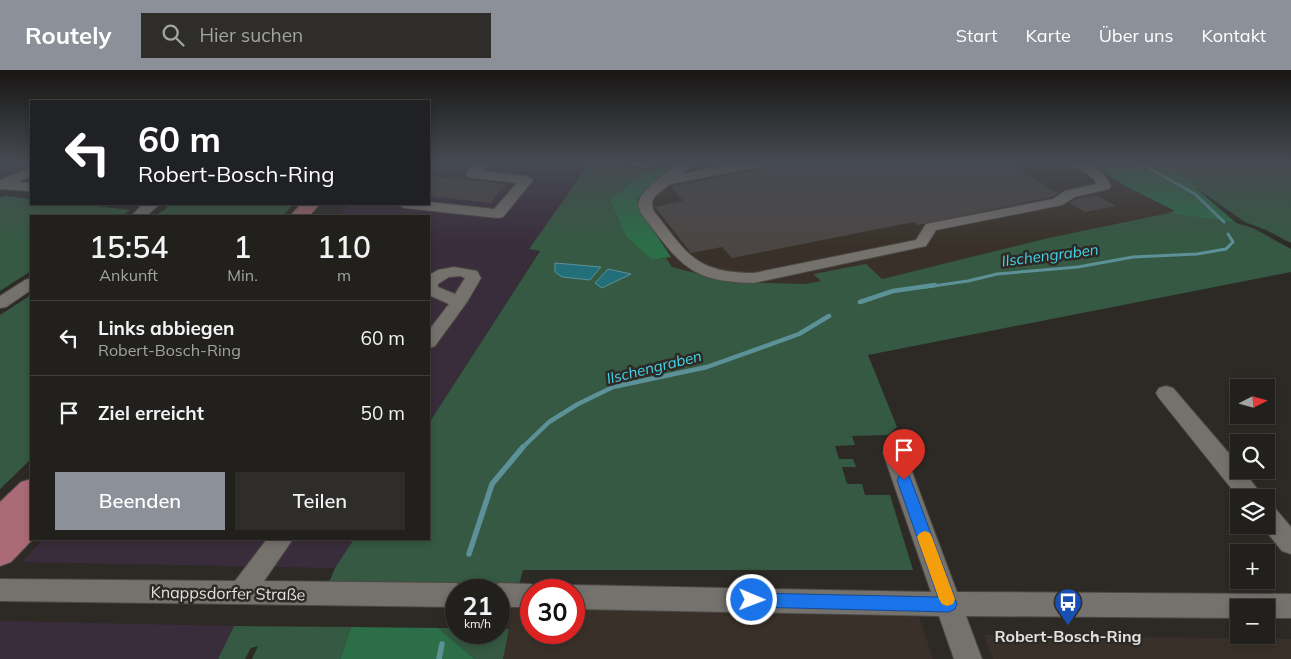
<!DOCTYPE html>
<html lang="de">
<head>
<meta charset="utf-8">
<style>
  :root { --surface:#22201c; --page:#2e2d29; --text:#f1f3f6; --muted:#a2a3a3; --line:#3f3e3b; --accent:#8c9099 }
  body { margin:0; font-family:Mulish,sans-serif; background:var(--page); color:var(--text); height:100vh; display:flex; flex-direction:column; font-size:19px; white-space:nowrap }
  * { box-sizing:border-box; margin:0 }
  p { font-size:16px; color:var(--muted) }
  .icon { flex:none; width:28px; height:28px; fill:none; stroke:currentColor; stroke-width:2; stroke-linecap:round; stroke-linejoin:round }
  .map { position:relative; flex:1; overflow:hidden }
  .drawer { position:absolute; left:30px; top:145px; width:400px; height:325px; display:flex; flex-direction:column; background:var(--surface); border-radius:0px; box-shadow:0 2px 8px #0003,0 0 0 1px var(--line) }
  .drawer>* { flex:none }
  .hud { position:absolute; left:30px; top:30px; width:400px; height:105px; border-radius:0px; box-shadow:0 2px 8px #0003,0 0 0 1px var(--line); background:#202124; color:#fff; overflow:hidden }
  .needle { width:32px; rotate:84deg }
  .buttons { position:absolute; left:1230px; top:309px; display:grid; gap:10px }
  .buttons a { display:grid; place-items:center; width:45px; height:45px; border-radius:0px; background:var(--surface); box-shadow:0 2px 8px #0003,0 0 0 1px var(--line); font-size:25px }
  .speed { position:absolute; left:445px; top:509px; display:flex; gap:10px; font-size:25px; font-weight:700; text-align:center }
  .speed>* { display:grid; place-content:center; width:65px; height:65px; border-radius:50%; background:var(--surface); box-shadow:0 2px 8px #0003,0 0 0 1px var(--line); line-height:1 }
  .speed small { font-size:12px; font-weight:400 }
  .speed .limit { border:8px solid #d22; background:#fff; color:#111 }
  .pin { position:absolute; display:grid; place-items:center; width:42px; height:42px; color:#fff; margin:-51px -21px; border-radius:50% 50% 50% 0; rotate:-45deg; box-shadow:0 0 5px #0007 }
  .pin .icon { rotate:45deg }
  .me { position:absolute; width:55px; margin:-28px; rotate:91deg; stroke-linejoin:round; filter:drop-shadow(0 0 4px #0008) }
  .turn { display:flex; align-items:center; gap:18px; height:105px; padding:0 25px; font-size:22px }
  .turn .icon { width:65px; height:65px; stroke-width:2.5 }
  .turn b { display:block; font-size:35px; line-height:42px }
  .eta { display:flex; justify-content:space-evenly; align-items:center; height:85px; text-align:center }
  .eta b { font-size:30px; font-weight:600; line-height:35px }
  .cta { display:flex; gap:10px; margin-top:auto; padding:10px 25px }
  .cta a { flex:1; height:58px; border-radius:0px; background:var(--accent); color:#fff; font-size:20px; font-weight:600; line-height:58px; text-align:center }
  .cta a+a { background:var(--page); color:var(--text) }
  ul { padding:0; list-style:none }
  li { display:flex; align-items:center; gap:15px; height:75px; padding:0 25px; border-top:1px solid var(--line) }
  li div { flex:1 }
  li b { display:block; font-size:19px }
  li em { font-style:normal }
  header { display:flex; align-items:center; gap:30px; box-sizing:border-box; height:70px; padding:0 25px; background:var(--accent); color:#fff }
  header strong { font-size:24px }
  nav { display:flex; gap:28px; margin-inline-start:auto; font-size:18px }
  .search { width:350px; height:45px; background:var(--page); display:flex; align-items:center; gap:12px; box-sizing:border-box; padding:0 18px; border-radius:0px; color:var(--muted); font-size:19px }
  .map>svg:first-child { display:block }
  .commercial { fill:#3a2d3b }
  .built { fill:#393129 }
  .green { fill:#355942 }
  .forest { fill:#2b6e47 }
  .water { fill:#226f7a; stroke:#5c9198 }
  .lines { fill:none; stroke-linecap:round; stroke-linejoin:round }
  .stream-far2 { stroke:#5c9198; stroke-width:3 }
  .stream-far1 { stroke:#5c9198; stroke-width:4.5 }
  .stream { stroke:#5c9198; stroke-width:5.5 }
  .building { fill:#4b4644 }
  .minor-casing { stroke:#4b4845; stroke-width:2 }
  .major-casing { stroke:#4b4845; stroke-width:2 }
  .minor { fill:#75716d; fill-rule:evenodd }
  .major { fill:#aa6b77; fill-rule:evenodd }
  .route { fill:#1a73e8; stroke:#114b97 }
  .slow { fill:#f59e0b }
  .labels { text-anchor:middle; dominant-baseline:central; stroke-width:5; stroke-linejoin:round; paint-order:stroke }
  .water-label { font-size:15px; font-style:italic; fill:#43d5e9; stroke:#2d2a26 }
  .near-street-label { font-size:16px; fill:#e3e1df; stroke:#2d2a26 }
  .near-poi-label { font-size:16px; font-weight:bold; fill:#e3e1df; stroke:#2d2a26 }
</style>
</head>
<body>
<header>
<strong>Routely</strong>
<div class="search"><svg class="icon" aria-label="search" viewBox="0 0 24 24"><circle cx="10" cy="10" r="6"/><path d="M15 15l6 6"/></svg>Hier suchen</div>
<nav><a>Start</a><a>Karte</a><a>Über uns</a><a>Kontakt</a></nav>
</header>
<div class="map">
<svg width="1291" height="589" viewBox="0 0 1291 589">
  <rect width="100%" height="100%" fill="#2d2a26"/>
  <path class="commercial" d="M 0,92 L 31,92 L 31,94 L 3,106 L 0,106 Z
    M 429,92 L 589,94 L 529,179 L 540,180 L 429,353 L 429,146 L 339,146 L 350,134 L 429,134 Z
    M 43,469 L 354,469 L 335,498 L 22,492 Z
    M 0,551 L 234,556 L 218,589 L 0,589 Z"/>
  <path class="built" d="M 680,92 L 1090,92 L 1125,116 L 1175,142 L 1048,168 L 882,209 L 814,204 L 821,211 L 805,214 L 731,212 L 672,197 L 625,128 Z
    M 513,536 L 531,537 L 531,562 L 574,562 L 574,538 L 919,547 L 933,589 L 503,589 Z
    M 984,565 L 1291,569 L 1291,589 L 993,589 Z"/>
  <path class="green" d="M 1171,92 L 1291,92 L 1291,173 L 1266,160 L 1245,152 L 1193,116 L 1174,100 Z
    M 589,94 L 655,101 L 633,111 L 610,129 L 652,190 L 666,188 L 672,197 L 731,212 L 805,214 L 821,211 L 813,204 L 866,194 L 882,209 L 1048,168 L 1169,143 L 1236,153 L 1253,158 L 1291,179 L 1291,202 L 868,285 L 897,357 L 888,365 L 852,366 L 855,375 L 835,376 L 839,389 L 853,389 L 856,397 L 842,397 L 847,414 L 862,414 L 865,425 L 890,425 L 913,500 L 523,500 L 513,536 L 499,536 L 499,520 L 456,520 L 456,535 L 320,534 L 335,498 L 354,469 L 429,469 L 429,353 L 540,181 L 529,179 Z
    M 6,126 L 31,129 L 31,134 L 76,134 L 131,140 L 121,146 L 31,146 L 31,201 L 0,221 L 0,127 Z
    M 169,134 L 294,134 L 282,146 L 154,146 L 166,139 Z
    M 31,225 L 31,389 L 0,419 L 0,245 Z
    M 234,556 L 351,557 L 340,589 L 252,589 L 258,576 L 251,578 L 245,589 L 218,589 Z
    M 438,558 L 456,558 L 456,562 L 499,562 L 499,559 L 509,559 L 503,589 L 475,589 Z"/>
  <path class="forest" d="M 1090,92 L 1171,92 L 1175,100 L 1236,153 L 1168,143 L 1175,141 L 1125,116 Z
    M 662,97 L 669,99 L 637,129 L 640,140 L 671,187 L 652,190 L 626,166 L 610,129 L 633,111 Z
    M 351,557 L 438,558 L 475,589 L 340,589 Z"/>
  <path class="water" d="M 555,193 L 601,197 L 590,210 L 562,207 L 555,202 Z
    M 608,199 L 631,204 L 602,218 L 595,213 Z"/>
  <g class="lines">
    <path class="stream-far2" d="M 1138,92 L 1195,124 L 1224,152
      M 926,217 L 968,211 L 997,204 L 1078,197 L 1133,187 L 1197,184 L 1226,179 L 1233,172 L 1228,164"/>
    <path class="stream-far1" d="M 860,232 L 893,221 L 935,215
      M 522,378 L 549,352 L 578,334 L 613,317 L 707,297 L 799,264 L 829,246"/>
    <path class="stream" d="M 469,484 L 492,414 L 523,377
      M 439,589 L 442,574"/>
  </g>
  <path class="building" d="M 802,92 L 1005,92 L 1058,123 L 1052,127 L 918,155 L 914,152 L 732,188 L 722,177 L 691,183 L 655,137 L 683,131 L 671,116 Z
    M 429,106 L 506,114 L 490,133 L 429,126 Z
    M 1096,125 L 1116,136 L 1085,142 L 1069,133 L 1076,129 Z"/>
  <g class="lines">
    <g class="minor-casing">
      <path id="minor" d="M 476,92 L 490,92 L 482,101 L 526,106 L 533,110 L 503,147 L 498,148 L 404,138 L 397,134 L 429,132 L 494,139 L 517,113 L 467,107 L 466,104 Z
        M 631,92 L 655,92 L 656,94 L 650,98 L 633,95 Z
        M 681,92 L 695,92 L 683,104 L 742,92 L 770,92 L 764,96 L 670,114 L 655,126 L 652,132 L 653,140 C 687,183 694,203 754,203 L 916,170 L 926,154 L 1053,129 L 1065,121 L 1096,114 L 1094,109 L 1069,92 C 1088,92 1103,98 1111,116 L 1109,119 L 1075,127 L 1062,135 L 936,160 L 926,176 L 754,213 C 696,212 683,199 650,155 C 645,148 636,140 639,131 C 643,118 670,101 681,92 Z
        M 31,97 L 31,106 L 18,112 L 31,113 L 31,121 L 0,119 L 0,110 Z
        M 143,134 L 159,135 L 146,146 L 131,146 Z
        M 454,197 L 477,201 L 481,208 L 467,232 L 435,276 L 429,278 L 429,260 L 449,234 L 429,225 L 429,205 L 438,200 ZM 460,206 L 465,208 L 455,224 L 438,217 L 438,214 L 449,207 Z
        M 31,208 L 31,220 L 6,237 L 0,238 L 0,226 L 25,210 Z
        M 1166,316 L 1173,318 L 1239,395 L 1239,400 L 1243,400 L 1264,428 L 1239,428 L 1159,328 L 1156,323 L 1159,318 Z
        M 894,375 L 902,377 L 905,383 L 957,522 L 1291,524 L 1291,548 L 1266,548 L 1266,538 L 1239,538 L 1239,548 L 966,546 L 982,589 L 954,589 L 939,546 L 574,539 L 574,520 L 564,520 L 574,515 L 931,522 L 883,383 L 886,377 Z
        M 1266,435 L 1274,437 L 1291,457 L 1291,484 L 1282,481 L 1261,455 L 1266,455 Z
        M 267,469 L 293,469 L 264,511 L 456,513 L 465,517 L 467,520 L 456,520 L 456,537 L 0,531 L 0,509 L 235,511 Z
        M 499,513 L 531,514 L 541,520 L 531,520 L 531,537 L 499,537 L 499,520 L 488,520 L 490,517 Z"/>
    </g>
    <g class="major-casing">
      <path id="major" d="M 301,134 L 320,134 L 309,146 L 290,146 Z
        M 31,409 L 31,469 L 33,469 L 11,492 L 0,496 L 0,432 L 21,412 Z"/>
    </g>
    <use href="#minor" class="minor"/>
    <use href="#major" class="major"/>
  </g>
  <linearGradient id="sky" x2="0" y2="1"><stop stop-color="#191715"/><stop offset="0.53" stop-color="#464a52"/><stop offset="1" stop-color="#464a52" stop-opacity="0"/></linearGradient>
  <rect width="1291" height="175" fill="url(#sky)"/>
  <path class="route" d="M 904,404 L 909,406 L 911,410 L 957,534 L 955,539 L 949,542 L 752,537 L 746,535 L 744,530 L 746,525 L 752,523 L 938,527 L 897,410 L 899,406 Z"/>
  <path class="slow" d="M 925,461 L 930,463 L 932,467 L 955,529 L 953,534 L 947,536 L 942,534 L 939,529 L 917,467 L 920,463 Z"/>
  <defs>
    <g id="bus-pin" transform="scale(1.4375)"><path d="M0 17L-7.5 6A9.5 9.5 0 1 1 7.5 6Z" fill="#1a4fb4" stroke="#2d2a26"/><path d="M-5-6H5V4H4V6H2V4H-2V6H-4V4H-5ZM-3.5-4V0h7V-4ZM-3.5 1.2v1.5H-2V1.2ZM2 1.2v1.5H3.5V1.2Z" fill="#fff"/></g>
  </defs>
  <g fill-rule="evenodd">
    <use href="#bus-pin" x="1068" y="532"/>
  </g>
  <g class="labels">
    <g class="water-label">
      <text transform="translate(1050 185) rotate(-7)">Ilschengraben</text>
      <text transform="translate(654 297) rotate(-14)">Ilschengraben</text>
    </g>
    <g class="near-street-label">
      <text transform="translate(228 523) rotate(1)">Knappsdorfer Straße</text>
    </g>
    <g class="near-poi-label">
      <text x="1068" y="566">Robert-Bosch-Ring</text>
    </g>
  </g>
</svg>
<div class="buttons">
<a><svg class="needle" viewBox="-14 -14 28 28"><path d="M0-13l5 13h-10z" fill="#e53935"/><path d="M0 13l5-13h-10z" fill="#a2a3a3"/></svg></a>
<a><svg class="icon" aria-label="search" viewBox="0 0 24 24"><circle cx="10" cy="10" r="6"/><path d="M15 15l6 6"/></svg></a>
<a><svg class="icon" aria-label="layers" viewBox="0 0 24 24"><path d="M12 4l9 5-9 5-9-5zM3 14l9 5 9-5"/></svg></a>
<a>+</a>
<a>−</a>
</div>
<div class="speed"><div>21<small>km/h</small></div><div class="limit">30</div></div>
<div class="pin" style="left:904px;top:410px;background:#d93025"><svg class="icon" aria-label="arrive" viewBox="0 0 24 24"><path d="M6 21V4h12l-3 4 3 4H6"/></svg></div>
<svg class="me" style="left:752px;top:530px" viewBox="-20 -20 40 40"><circle r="17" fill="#1a73e8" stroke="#fff" stroke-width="3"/><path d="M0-11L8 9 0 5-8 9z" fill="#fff"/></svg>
<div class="hud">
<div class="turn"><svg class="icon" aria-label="left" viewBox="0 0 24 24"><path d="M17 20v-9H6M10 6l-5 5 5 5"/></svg><div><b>60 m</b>Robert-Bosch-Ring</div></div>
</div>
<section class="drawer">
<div class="eta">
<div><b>15:54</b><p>Ankunft</p></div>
<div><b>1</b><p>Min.</p></div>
<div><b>110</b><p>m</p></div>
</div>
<ul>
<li><svg class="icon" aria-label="left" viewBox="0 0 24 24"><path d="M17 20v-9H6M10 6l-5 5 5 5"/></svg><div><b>Links abbiegen</b><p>Robert-Bosch-Ring</p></div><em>60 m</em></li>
<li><svg class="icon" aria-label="arrive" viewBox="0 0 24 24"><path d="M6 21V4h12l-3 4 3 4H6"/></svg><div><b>Ziel erreicht</b></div><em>50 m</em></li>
</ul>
<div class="cta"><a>Beenden</a><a>Teilen</a></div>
</section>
</div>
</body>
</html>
